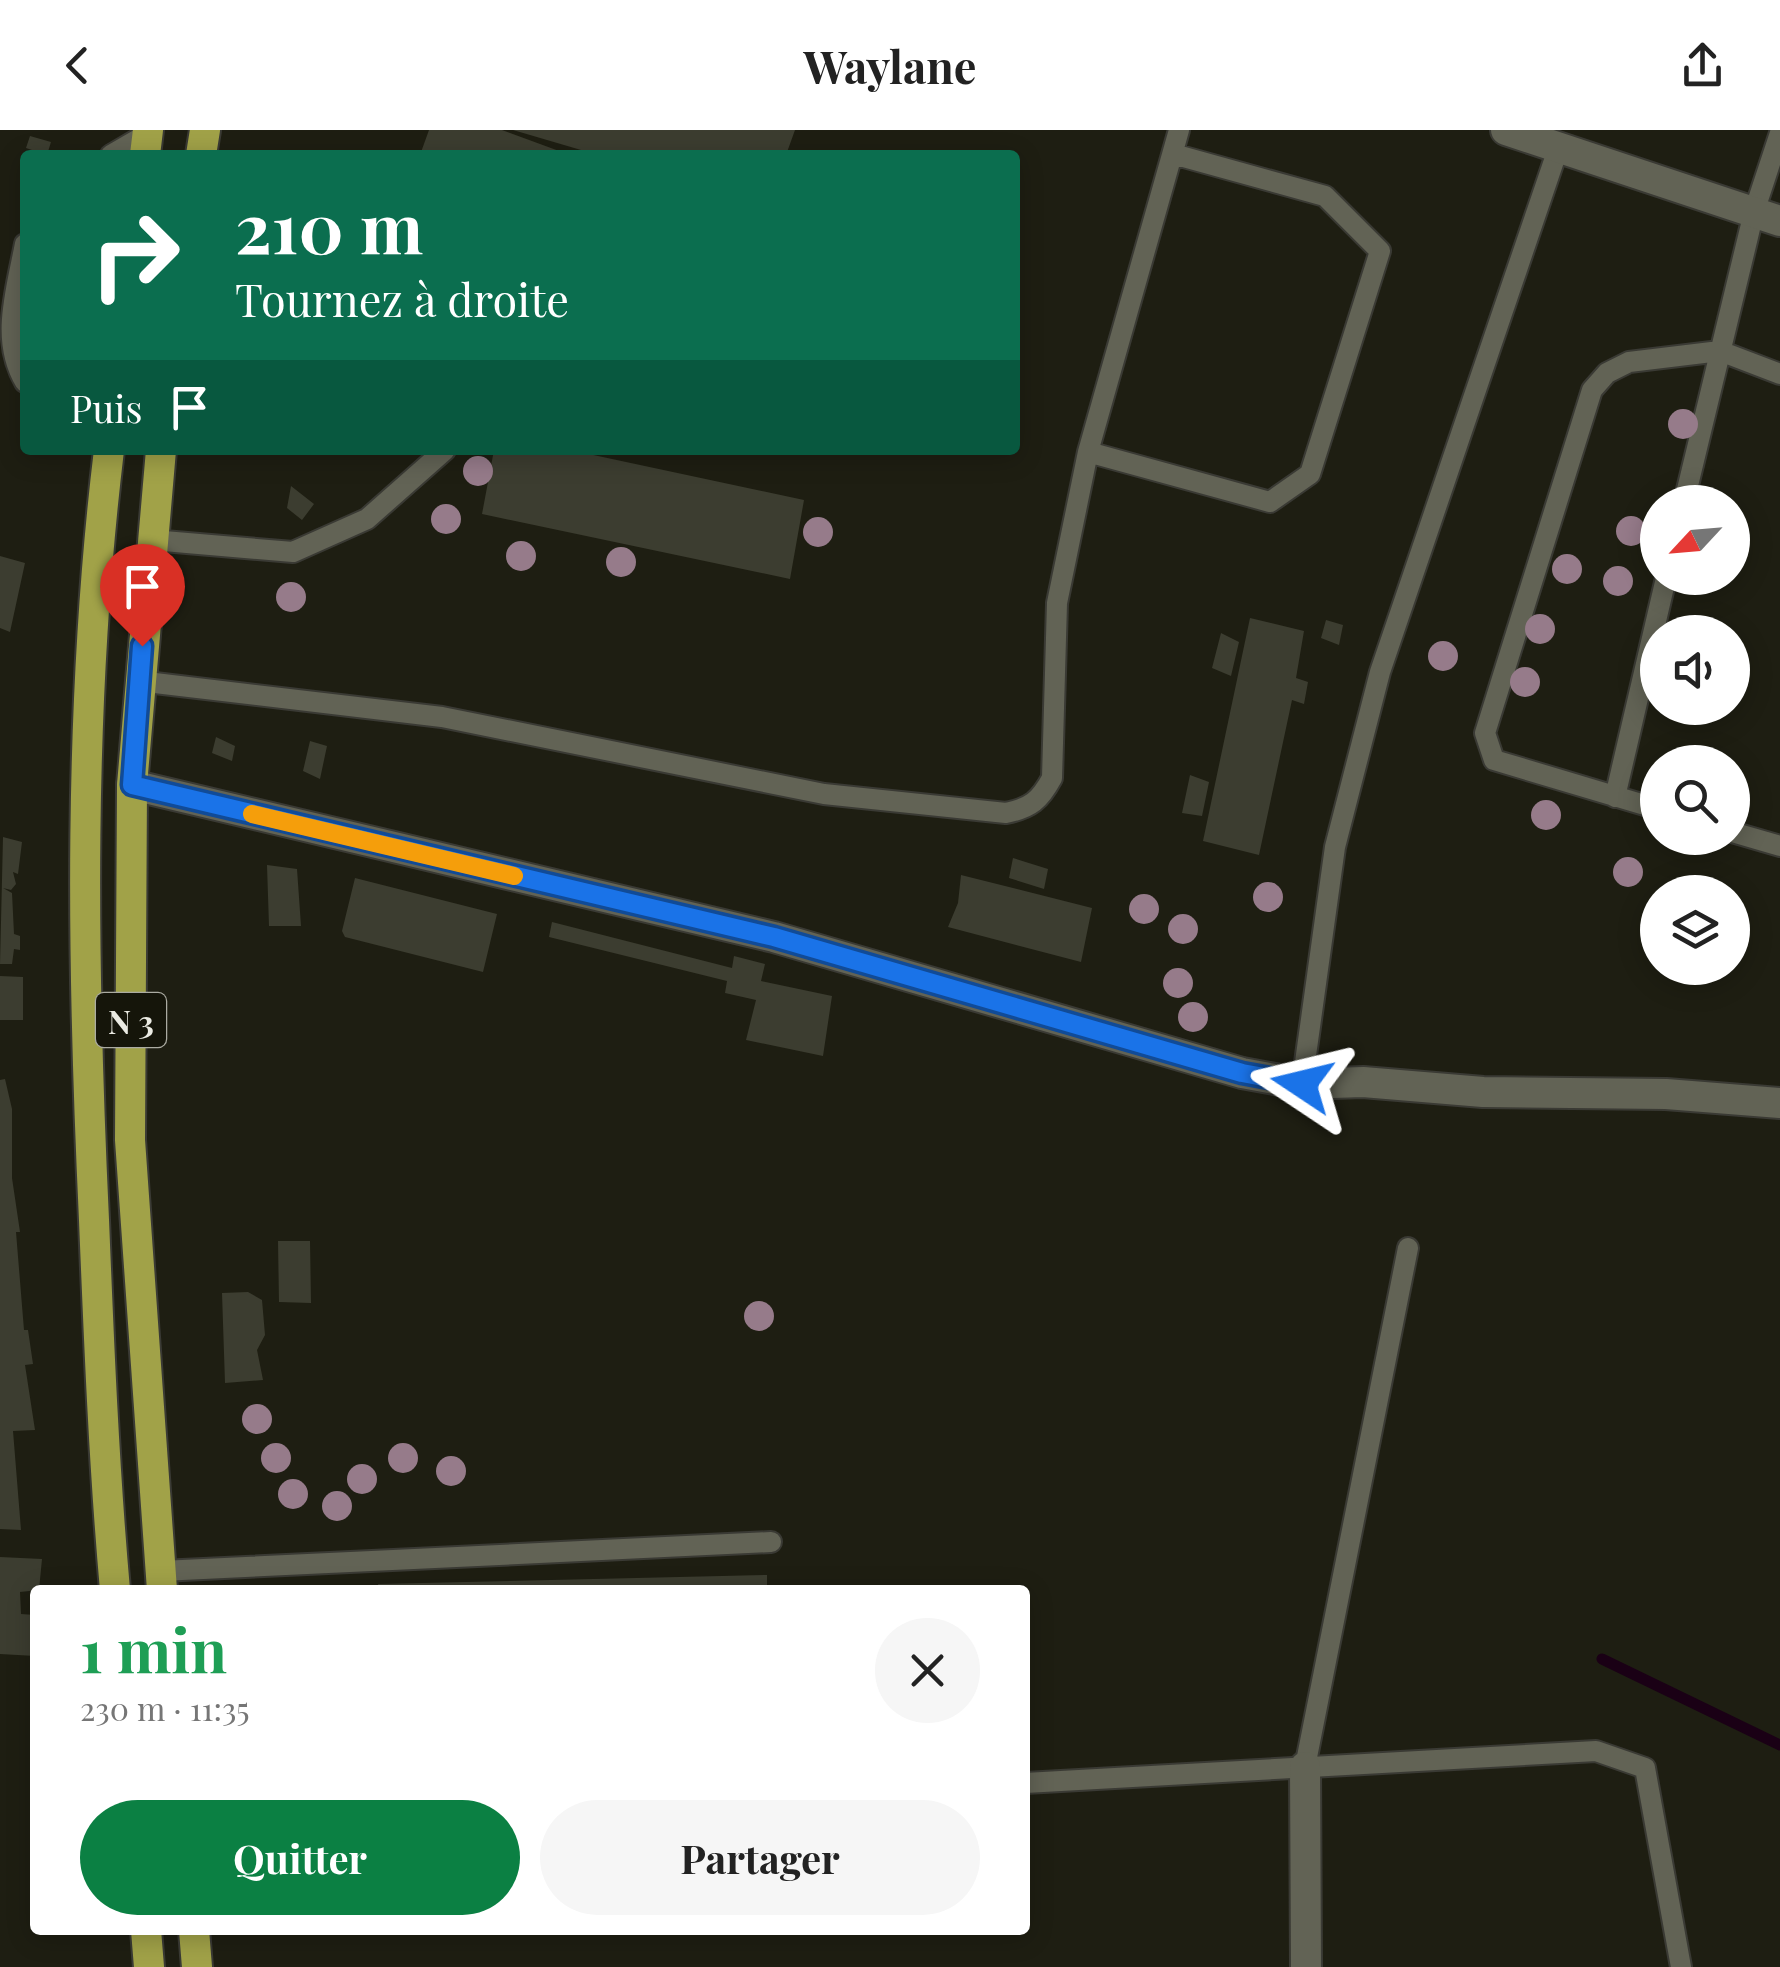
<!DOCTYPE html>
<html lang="fr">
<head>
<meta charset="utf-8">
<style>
  :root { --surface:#fff; --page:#f6f6f6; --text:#222; --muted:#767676; --accent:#0b8043 }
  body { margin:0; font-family:"Playfair Display",serif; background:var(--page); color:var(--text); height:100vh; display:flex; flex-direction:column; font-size:38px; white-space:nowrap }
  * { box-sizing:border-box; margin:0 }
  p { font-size:32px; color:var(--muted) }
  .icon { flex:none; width:55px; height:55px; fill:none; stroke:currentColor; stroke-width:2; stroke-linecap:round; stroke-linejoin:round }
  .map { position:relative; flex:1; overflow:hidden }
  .panel { position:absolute; left:30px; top:1455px; width:1000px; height:350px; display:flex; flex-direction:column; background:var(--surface); border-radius:10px; box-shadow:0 5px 25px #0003 }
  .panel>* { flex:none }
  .banner { position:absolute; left:20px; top:20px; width:1000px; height:305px; border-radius:10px; box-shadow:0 5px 25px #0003; background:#0b6e4f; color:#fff; overflow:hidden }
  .needle { width:65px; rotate:244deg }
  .tools { position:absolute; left:1640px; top:355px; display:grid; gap:20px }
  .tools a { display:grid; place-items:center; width:110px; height:110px; border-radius:50%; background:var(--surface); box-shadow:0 5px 25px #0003; font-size:50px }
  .pin { position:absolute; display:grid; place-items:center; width:85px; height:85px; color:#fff; margin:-102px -42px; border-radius:50% 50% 50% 0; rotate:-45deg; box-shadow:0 0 10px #0007 }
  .pin .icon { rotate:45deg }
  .me { position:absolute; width:110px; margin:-55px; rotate:280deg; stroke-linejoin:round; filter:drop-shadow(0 0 8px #0008) }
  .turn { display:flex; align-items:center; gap:35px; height:210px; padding:0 50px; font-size:45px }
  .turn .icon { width:130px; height:130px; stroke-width:2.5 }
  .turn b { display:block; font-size:70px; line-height:85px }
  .then { display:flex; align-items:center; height:95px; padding:0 50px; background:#0003; gap:20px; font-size:38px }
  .round { display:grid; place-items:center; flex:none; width:105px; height:105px; border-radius:52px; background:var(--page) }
  .head { display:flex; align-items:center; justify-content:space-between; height:170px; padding:0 50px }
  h1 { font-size:60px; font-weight:700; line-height:75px; color:#1e9e55 }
  .primary-button { display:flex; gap:20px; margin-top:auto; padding:20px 50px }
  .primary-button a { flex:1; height:115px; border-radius:60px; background:var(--accent); color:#fff; font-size:40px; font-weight:700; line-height:115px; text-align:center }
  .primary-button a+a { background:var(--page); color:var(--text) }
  header { display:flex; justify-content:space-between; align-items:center; height:130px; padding:0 50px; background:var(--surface); font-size:45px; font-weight:700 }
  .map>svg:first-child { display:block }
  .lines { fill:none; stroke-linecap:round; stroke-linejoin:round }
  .stream { stroke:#1a0015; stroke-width:11 }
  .building { fill:#3c3d30 }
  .lane-casing { stroke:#3a3a34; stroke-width:24 }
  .street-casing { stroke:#3a3a34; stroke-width:34 }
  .highway-casing { stroke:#3a3a34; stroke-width:34 }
  .lane { stroke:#626355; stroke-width:20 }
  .street { stroke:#626355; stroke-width:30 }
  .highway { stroke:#a1a248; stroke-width:30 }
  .tree { fill:#967b8a }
  .route-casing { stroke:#114b97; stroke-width:25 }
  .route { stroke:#1a73e8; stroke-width:18 }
  .slow { stroke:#f59e0b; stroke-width:18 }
  .labels { text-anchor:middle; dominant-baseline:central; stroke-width:10; stroke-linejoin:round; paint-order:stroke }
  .shield { fill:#15150a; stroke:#ababa2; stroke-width:2.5 }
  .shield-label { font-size:32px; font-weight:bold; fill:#ebebe3 }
</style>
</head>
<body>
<header><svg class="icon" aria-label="back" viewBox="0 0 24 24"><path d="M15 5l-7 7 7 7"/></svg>Waylane<svg class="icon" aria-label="share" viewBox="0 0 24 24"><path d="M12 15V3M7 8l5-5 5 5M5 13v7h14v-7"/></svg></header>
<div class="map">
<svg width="1780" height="1837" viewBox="0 0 1780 1837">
  <rect width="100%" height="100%" fill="#1e1e12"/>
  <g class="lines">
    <path class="stream" d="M 1602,1529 L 1780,1615"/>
  </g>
  <path class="building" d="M 429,0 L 502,0 L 570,25 L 420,25 Z
    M 513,0 L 795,0 L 786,25 L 598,25 Z
    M 30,6 L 51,12 L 47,25 L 26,18 Z
    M 494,320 L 570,320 L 804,370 L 790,449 L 482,384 Z
    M 291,356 L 314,374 L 302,390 L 287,378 Z
    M 0,426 L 25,433 L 10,502 L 0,498 Z
    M 1250,488 L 1304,501 L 1296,548 L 1308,552 L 1304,574 L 1292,570 L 1259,725 L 1203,711 Z
    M 1326,490 L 1343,495 L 1339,515 L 1321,508 Z
    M 1221,503 L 1239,512 L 1231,546 L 1212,538 Z
    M 216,607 L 235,616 L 232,631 L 212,623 Z
    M 310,611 L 327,616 L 320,649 L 303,641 Z
    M 1190,645 L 1209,652 L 1202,686 L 1182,683 Z
    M 3,707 L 22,712 L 18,744 L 13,742 L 16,754 L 11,760 L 3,758 L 12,763 L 14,804 L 20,806 L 20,820 L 14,819 L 12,834 L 0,834 Z
    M 1013,728 L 1048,739 L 1044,759 L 1009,748 Z
    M 267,735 L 297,739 L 301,796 L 269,796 Z
    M 961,745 L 1092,778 L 1081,832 L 948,797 L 958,773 Z
    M 355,748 L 497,784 L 483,842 L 345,807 L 342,801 Z
    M 552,792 L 732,838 L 734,826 L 765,834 L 761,851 L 832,866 L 823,926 L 746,910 L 756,870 L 725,863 L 727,851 L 549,807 Z
    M 0,846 L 23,847 L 23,890 L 0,890 Z
    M 5,949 L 12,979 L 12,1048 L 20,1102 L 16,1102 L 24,1200 L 28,1200 L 33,1234 L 25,1235 L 35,1300 L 13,1301 L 21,1400 L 0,1399 L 0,950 Z
    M 278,1111 L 310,1111 L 311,1173 L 279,1172 Z
    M 248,1162 L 262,1170 L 265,1205 L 257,1220 L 263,1250 L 225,1253 L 222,1163 Z
    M 0,1427 L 42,1429 L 39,1460 L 20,1462 L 21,1484 L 35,1485 L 35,1526 L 0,1524 Z
    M 767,1445 L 767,1460 L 379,1460 L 378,1454 Z"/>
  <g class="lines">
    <g class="lane-casing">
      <path id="lane" d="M 111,25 L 147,4
        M 25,114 C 16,161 0,210 25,252
        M 1088,322 L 1270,372 L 1310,344 L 1380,121 L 1325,66 L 1173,24
        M 1684,372 L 1754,82 L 1780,3
        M 152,410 L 293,422 L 367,389 L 445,320
        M 138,551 L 442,587 L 824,664 L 1006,683 C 1031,678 1040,670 1052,648 L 1057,473 L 1088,322 L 1179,0
        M 1615,667 L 1666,448
        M 1658,679 L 1494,630 L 1485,603 L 1592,260 L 1607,243 L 1629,232 L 1720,221 L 1780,244
        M 1732,702 L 1780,716
        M 1302,954 L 1335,717 L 1380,542 L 1558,19
        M 161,1441 L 771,1412
        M 1305,1637 L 1408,1118
        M 1025,1653 L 1596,1621 L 1645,1638 L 1681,1837"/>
    </g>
    <g class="street-casing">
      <path id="street" d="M 1506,0 L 1780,91
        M 132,655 L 774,807 L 1242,943 L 1302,954 L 1363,952 L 1483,962 L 1666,964 L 1780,973
        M 1305,1637 L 1306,1837"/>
    </g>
    <g class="highway-casing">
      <path id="highway" d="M 145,25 L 148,0
        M 201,25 L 205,0
        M 109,320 C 78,575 82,835 94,1090 C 99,1214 104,1337 115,1460
        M 161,320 L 132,655 L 130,1010 L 162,1460
        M 146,1800 L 149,1837
        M 194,1800 L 197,1837"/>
    </g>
    <use href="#lane" class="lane"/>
    <use href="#street" class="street"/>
    <use href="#highway" class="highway"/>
  </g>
  <g class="tree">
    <circle cx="1683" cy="294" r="15"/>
    <circle cx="478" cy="341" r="15"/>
    <circle cx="446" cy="389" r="15"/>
    <circle cx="1631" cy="401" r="15"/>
    <circle cx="818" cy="402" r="15"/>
    <circle cx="521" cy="426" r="15"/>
    <circle cx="621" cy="432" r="15"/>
    <circle cx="1567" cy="439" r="15"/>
    <circle cx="1618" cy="451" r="15"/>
    <circle cx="291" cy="467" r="15"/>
    <circle cx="1540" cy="499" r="15"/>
    <circle cx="1443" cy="526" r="15"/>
    <circle cx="1525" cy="552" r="15"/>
    <circle cx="1546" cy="685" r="15"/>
    <circle cx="1628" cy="742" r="15"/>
    <circle cx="1268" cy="767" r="15"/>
    <circle cx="1144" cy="779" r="15"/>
    <circle cx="1183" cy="799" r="15"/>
    <circle cx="1178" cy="853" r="15"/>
    <circle cx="1193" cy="887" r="15"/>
    <circle cx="759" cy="1186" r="15"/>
    <circle cx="257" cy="1289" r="15"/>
    <circle cx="276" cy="1328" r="15"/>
    <circle cx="403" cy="1328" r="15"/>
    <circle cx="451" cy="1341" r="15"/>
    <circle cx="362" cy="1349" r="15"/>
    <circle cx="293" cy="1364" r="15"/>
    <circle cx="337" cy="1376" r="15"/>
  </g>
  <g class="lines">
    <g class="route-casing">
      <path id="route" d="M 142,516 L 132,655 L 774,807 L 1242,943 L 1302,954"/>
    </g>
    <use href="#route" class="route"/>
    <path class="slow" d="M 252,684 L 514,746"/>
  </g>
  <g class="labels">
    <rect class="shield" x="96" y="863" width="70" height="54" rx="8"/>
    <g class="shield-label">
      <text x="131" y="890">N 3</text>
    </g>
  </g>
</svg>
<div class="tools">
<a><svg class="needle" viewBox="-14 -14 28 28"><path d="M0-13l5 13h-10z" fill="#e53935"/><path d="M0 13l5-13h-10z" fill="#767676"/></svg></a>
<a><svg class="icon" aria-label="sound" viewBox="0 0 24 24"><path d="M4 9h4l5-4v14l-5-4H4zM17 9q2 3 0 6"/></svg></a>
<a><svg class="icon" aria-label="search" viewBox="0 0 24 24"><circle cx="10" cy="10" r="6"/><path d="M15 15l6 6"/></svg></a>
<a><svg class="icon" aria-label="layers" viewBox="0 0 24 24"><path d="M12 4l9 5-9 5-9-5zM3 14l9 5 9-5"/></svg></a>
</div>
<div class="pin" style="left:142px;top:516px;background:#d93025"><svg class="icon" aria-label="arrive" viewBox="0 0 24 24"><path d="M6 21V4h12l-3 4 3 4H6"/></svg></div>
<svg class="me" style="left:1302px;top:954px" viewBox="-20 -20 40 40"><path d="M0-17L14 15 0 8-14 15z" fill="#1a73e8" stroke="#fff" stroke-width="4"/></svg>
<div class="banner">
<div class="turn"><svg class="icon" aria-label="right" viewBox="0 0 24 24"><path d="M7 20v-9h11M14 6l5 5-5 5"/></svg><div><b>210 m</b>Tournez à droite</div></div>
<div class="then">Puis<svg class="icon" aria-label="arrive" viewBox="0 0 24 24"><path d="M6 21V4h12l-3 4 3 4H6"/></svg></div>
</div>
<section class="panel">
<div class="head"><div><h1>1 min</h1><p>230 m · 11:35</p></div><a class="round"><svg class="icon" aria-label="close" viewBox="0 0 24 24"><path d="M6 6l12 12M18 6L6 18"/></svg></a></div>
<div class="primary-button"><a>Quitter</a><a>Partager</a></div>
</section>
</div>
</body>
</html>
